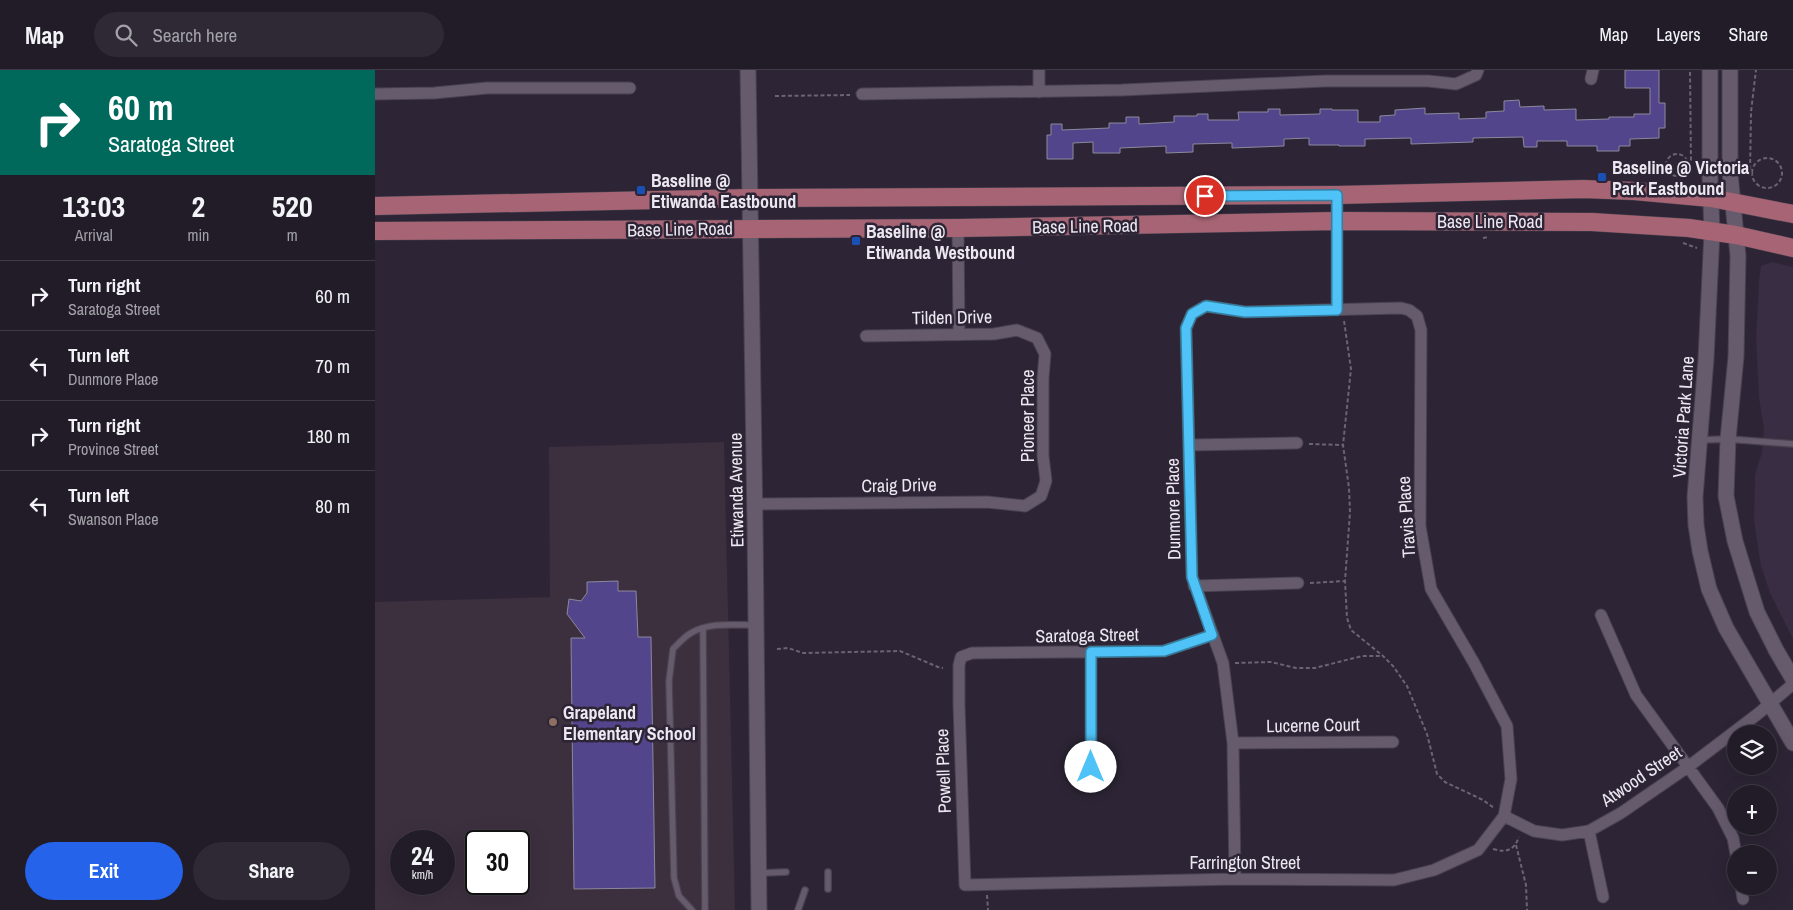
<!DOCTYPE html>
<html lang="en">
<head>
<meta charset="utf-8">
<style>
  :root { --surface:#221c28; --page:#2e2934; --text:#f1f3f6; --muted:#a2a1a8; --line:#3f3a45; --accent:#2563eb }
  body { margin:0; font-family:"Archivo Narrow",sans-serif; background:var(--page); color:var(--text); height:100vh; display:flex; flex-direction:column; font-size:19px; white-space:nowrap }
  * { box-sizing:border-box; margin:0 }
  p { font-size:16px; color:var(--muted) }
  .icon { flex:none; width:28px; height:28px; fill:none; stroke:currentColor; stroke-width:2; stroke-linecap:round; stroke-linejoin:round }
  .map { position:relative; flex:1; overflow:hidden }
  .side { display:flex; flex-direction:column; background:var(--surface); width:375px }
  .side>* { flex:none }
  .top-card { background:#00695c; color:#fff; overflow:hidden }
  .tools { position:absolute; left:1352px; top:655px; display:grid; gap:10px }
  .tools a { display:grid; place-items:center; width:50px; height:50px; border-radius:50%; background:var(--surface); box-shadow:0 5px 20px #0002,0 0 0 1px var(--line); font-size:25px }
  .speed { position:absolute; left:15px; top:760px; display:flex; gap:10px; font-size:25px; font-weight:700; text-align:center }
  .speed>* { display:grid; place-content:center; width:65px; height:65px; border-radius:50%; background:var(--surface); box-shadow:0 5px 20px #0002,0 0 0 1px var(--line); line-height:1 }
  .speed small { font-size:12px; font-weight:400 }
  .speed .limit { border:2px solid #111; border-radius:8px; background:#fff; color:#111 }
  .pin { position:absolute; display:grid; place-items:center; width:42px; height:42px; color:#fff; margin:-21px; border:2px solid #fff; border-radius:50%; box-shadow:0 1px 5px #0007 }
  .me { position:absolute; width:55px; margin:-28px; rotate:0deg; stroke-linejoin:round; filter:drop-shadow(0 0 4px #0008) }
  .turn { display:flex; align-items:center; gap:18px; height:105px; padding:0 25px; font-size:22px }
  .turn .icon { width:65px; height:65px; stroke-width:2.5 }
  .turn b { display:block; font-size:35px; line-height:42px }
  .eta { display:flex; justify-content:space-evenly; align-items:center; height:85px; text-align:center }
  .eta b { font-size:30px; font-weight:700; line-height:35px }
  .primary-button { display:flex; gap:10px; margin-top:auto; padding:10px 25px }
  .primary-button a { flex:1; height:58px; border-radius:30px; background:var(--accent); color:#fff; font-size:20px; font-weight:700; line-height:58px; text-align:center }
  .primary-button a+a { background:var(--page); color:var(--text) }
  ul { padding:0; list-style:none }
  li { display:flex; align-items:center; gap:15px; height:70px; padding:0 25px; border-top:1px solid var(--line) }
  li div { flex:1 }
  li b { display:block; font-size:19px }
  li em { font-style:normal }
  header { display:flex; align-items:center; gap:30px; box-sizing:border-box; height:70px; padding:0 25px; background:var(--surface); border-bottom:1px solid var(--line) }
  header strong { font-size:24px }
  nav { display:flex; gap:28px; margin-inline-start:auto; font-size:18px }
  .search { width:350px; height:45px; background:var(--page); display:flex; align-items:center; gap:12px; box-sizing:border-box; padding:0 18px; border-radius:28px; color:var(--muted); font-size:19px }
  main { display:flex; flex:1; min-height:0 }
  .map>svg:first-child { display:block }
  .built { fill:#382d42 }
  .education { fill:#3c2f3e; fill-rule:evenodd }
  .building { fill:#53458b; stroke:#8b899d }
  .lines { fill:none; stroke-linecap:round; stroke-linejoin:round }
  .lane-casing { stroke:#49424f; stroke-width:8 }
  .street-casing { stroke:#49424f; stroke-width:13 }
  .secondary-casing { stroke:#49424f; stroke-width:17 }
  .primary-casing { stroke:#49424f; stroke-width:19 }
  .path { stroke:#6b6472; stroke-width:2; stroke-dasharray:4 2.5; stroke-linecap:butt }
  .lane { stroke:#655b6d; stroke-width:5.5 }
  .street { stroke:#655b6d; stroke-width:11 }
  .secondary { stroke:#655b6d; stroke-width:15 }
  .primary { stroke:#a66474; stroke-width:18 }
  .route-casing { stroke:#337fa1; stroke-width:12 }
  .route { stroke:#4fc3f7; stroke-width:9 }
  .transit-dot { fill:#1a4fb4; stroke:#2d2535; stroke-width:2 }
  .education-dot { fill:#8d6e63; stroke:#2d2535; stroke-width:2 }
  .labels { text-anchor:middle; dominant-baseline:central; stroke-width:5; stroke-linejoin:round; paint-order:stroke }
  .poi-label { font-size:18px; font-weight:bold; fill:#ece7f1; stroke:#2d2535; text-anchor:start }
  .street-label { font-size:18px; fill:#ece7f1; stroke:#2d2535 }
</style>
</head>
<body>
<header>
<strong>Map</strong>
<div class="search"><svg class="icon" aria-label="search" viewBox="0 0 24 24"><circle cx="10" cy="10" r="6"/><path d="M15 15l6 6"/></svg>Search here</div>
<nav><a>Map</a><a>Layers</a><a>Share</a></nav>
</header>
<main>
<section class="side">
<div class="top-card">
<div class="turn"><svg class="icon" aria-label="right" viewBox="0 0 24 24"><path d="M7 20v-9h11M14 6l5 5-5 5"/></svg><div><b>60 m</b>Saratoga Street</div></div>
</div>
<div class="eta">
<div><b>13:03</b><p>Arrival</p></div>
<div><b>2</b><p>min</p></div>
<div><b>520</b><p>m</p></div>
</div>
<ul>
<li><svg class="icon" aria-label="right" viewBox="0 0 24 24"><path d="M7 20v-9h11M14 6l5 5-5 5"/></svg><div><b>Turn right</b><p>Saratoga Street</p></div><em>60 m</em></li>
<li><svg class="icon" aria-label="left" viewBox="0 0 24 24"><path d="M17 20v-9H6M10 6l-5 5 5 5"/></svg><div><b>Turn left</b><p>Dunmore Place</p></div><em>70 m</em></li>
<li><svg class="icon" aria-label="right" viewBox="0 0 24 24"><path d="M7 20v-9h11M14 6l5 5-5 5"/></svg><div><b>Turn right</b><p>Province Street</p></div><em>180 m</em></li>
<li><svg class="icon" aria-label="left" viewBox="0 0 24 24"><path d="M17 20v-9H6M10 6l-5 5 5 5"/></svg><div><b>Turn left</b><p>Swanson Place</p></div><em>80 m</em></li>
</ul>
<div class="primary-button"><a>Exit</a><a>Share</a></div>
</section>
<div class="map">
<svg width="1418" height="840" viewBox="0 0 1418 840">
  <rect width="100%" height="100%" fill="#2d2535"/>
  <path class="built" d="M 1397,192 L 1418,197 L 1418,569 L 1395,523 L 1386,496 L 1379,451 L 1380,405 L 1387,382 L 1389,359 L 1384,328 L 1381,268 L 1384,211 L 1386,196 Z"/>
  <path class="education" d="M 349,372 L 360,840 L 0,840 L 0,532 L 175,527 L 174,377 ZM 26,771 L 69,771 L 69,814 L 26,814 ZM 101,771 L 144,771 L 144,814 L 101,814 Z"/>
  <path class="building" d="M 1250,0 L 1284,0 L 1284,33 L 1290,33 L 1290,58 L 1284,58 L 1284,68 L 1255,69 L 1255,76 L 1244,76 L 1244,81 L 1222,81 L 1222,76 L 1192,76 L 1192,71 L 1162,71 L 1162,77 L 1149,77 L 1148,67 L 1098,68 L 1098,72 L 1036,74 L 1036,68 L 990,69 L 990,76 L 964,76 L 964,75 L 934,75 L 934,68 L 909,69 L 909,76 L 857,78 L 857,73 L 818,74 L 818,82 L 791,83 L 791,76 L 745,78 L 745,83 L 718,83 L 718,72 L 698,73 L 698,89 L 672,89 L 672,65 L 676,65 L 676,54 L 687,54 L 687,60 L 734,58 L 734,53 L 751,53 L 751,47 L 764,47 L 764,54 L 799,52 L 799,46 L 822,46 L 822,44 L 833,44 L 833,50 L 864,50 L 863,42 L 893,42 L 893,39 L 905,39 L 905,45 L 945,44 L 945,39 L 957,39 L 957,40 L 983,40 L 983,52 L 1005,52 L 1005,46 L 1020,45 L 1020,40 L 1050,38 L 1050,44 L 1084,43 L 1084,49 L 1111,48 L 1111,42 L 1129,41 L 1129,31 L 1144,30 L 1145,37 L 1169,36 L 1169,40 L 1201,39 L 1201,50 L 1234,49 L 1234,47 L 1259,47 L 1259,44 L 1275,44 L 1275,18 L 1250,18 Z
    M 243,511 L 243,521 L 261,521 L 263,567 L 276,567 L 280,818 L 199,819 L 196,568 L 210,568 L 192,544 L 194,529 L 206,531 L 212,523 L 212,512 Z"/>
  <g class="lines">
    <g class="lane-casing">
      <path id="lane" d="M 1325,370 L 1353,369 L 1418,374
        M 328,559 L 330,840
        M 384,803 L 411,802
        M 453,819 L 453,802
        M 317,840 L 304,826 L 299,808 L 294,611 L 298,579 C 303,574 309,567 316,563 C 335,552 358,555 379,555
        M 423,840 L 430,820"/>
    </g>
    <g class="street-casing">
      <path id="street" d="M 664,0 L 664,22
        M 1216,9 L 1218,0
        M 0,24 L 59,23 L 112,18 L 255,18
        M 487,24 L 747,20 L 950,11 L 1053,11 L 1081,14 L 1101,5 L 1103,0
        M 962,125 L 962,240
        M 583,158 L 584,265
        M 815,375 L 922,373
        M 379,434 L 612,432 L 650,436 L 666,426 L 671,411 L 668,386 L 668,308 L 670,284 L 662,268 L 642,260 L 619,264 L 491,266
        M 819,516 L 923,513
        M 1226,545 L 1261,625 L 1343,738 L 1358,768 L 1361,784
        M 837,565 L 789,581 L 597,583 L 586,587 L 584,595 L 584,635 L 590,815 L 860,809 L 1019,810 L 1059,800 L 1103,780 L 1129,746 L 1136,709 L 1132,656 L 1099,593 L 1056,519 L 1045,456 L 1046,260 L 1042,246 L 1034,240 L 1026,238 L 870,242 L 831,236 L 817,244 L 811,258 L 817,507 L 848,593 L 858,673 L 860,809
        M 716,582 L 716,716
        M 858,673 L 1018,672
        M 1129,746 L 1159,761 L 1187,765 L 1214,761 L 1246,743 L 1313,697 L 1384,643 L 1418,614
        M 1214,761 L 1228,827
        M 1366,816 L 1368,829"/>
    </g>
    <g class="secondary-casing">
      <path id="secondary" d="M 373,0 L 380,454 L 384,840
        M 1335,0 L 1335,107 L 1337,162 L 1331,289 L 1320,427 L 1321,455 L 1325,481 L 1334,519 L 1351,558 L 1418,673
        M 1355,0 L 1355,103 L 1363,186 L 1361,287 L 1353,369 L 1351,426 L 1360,471 L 1382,542 L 1401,580 L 1418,609"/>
    </g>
    <g class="primary-casing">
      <path id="primary" d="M 0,136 L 375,128 L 962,125 L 1208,119 L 1259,121 L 1336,128 L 1418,144
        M 0,161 L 583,158 L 961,151 L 1217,152 L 1314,158 L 1361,165 L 1418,178"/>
    </g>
    <path class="path" d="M 400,26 L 475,25
      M1291 95a11 11 0 1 1 22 0a11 11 0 1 1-22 0Z
      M1377 103a15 15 0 1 1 30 0a15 15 0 1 1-30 0Z
      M 1313,94 L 1316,94 L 1315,0
      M 1377,104 L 1375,104 L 1376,42 L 1381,0
      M 1108,168 L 1113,167
      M 1308,173 L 1322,178
      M 969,251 L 976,299 L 968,375 L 974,418 L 975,442 L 970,511 L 972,548 L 976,560 L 1008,586 L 1018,596 L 1032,616 L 1052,664 L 1062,704 L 1070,712 L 1108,730 L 1119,738
      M 934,374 L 968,375
      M 935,513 L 970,511
      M 402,579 L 413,578 L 428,583 L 525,581 L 563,597 L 568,598
      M 860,593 L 896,592 L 921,598 L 940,598 L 987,586 L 1008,586
      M 1141,775 L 1151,815 L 1152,840
      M 1118,779 C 1132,783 1139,780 1144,767
      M 612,825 L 613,840"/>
    <use href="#lane" class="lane"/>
    <use href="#street" class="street"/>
    <use href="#secondary" class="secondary"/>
    <use href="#primary" class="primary"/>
  </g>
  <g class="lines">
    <g class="route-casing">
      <path id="route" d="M 716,697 L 716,582 L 789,581 L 837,565 L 817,507 L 811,258 L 817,244 L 831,236 L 870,242 L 962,240 L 962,125 L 830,126"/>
    </g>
    <use href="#route" class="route"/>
  </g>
  <g class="transit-dot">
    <rect x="1222" y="102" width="10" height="10" rx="2.5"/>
    <rect x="261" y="115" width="10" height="10" rx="2.5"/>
    <rect x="476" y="166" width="10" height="10" rx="2.5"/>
  </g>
  <circle class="education-dot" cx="178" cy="652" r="5"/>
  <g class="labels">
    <g class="poi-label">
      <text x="1237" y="97">Baseline @ Victoria<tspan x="1237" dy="21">Park Eastbound</tspan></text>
      <text x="276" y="110">Baseline @<tspan x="276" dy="21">Etiwanda Eastbound</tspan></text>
      <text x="491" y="161">Baseline @<tspan x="491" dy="21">Etiwanda Westbound</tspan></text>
      <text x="188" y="642">Grapeland<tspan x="188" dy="21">Elementary School</tspan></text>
    </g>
    <g class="street-label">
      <text x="1115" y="151">Base Line Road</text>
      <text transform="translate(710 156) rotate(-1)">Base Line Road</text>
      <text transform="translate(305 159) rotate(-1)">Base Line Road</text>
      <text transform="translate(577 247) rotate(-1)">Tilden Drive</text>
      <text transform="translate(652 346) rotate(-90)">Pioneer Place</text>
      <text transform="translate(1308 347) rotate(-86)">Victoria Park Lane</text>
      <text transform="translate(524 415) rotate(-1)">Craig Drive</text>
      <text transform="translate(361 420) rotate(-91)">Etiwanda Avenue</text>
      <text transform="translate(798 439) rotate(-91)">Dunmore Place</text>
      <text transform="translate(1031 447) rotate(-94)">Travis Place</text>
      <text transform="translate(712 565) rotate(-1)">Saratoga Street</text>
      <text transform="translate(938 655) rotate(-1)">Lucerne Court</text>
      <text transform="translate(568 701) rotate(-92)">Powell Place</text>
      <text transform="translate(1266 706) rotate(-34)">Atwood Street</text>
      <text x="870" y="792">Farrington Street</text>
    </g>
  </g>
</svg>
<div class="tools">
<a><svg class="icon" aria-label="layers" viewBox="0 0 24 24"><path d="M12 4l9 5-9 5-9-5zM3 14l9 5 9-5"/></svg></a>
<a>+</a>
<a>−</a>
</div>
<div class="speed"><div>24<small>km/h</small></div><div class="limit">30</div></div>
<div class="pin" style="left:830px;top:126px;background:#d93025"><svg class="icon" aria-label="arrive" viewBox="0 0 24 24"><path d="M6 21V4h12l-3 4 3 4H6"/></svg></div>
<svg class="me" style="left:716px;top:697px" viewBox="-20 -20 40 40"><circle r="19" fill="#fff"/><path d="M0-13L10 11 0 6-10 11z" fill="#4fc3f7"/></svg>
</div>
</main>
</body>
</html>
